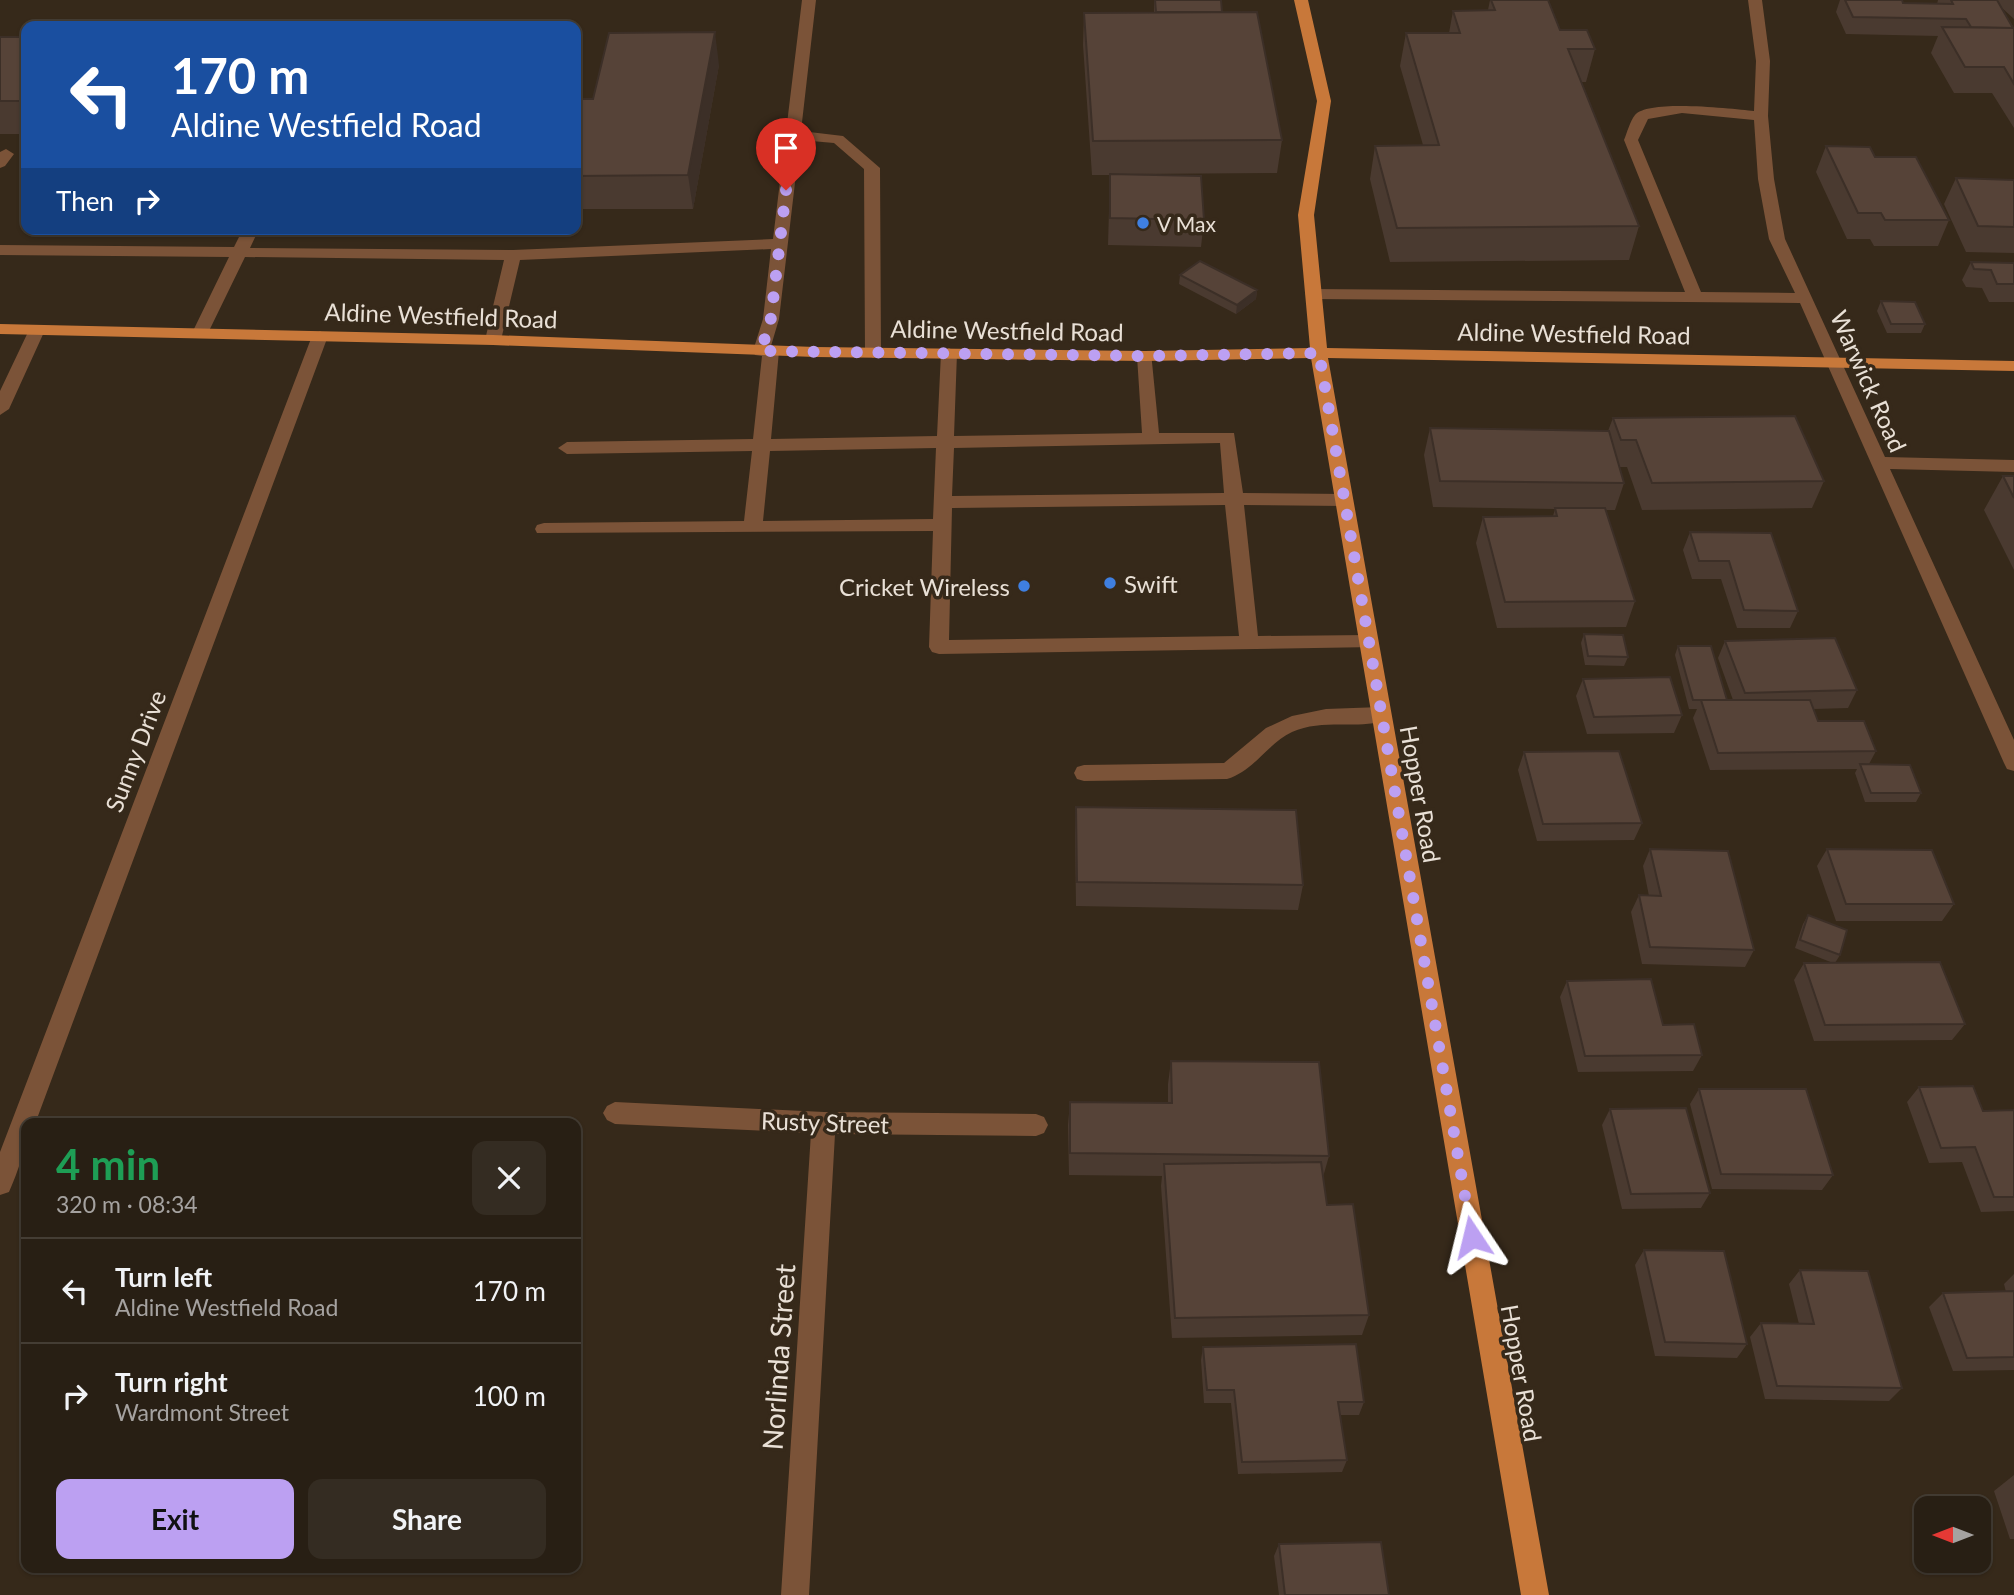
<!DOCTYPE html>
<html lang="en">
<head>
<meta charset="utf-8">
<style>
  :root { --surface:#281f14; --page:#342c22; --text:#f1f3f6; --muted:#a5a2a0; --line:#443d34; --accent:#bca0f2 }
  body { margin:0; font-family:Lato,sans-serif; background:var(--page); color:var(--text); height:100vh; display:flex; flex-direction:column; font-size:26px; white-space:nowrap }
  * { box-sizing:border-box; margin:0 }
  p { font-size:23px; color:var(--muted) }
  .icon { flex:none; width:38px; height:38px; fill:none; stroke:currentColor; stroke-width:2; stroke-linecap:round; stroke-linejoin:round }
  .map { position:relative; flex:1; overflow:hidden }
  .drawer { position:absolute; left:21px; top:1118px; width:560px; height:455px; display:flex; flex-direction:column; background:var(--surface); border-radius:14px; box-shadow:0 2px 5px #0004,0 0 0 2px var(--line) }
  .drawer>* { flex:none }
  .hud { position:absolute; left:21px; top:21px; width:560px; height:214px; border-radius:14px; box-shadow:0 2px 5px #0004,0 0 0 2px var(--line); background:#1a4fa0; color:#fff; overflow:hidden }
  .needle { width:46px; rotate:270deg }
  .fabs { position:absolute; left:1914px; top:1496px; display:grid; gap:14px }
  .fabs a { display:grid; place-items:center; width:77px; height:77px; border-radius:14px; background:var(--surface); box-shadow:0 2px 5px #0004,0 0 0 2px var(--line); font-size:35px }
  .pin { position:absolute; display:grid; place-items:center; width:60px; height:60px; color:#fff; margin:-72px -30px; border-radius:50% 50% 50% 0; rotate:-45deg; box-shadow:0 0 7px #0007 }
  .pin .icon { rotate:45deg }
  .me { position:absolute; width:77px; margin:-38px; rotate:350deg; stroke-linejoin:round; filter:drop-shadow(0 0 5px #0008) }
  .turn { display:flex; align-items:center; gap:24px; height:147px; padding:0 35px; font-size:32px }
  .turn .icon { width:91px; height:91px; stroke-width:2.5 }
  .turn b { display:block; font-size:49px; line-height:60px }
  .then { display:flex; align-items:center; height:66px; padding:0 35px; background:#0003; gap:14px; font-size:26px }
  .round { display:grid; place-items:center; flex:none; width:74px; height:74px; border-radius:14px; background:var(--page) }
  .overview { display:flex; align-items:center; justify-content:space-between; height:119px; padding:0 35px }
  h1 { font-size:42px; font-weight:700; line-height:52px; color:#1e9e55 }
  .primary-button { display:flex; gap:14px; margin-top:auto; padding:14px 35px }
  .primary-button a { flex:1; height:80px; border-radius:14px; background:var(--accent); color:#111; font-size:28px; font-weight:700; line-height:80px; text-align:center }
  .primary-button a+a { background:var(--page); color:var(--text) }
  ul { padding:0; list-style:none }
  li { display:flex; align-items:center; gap:21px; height:105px; padding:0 35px; border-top:2px solid var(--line) }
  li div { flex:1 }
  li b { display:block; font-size:26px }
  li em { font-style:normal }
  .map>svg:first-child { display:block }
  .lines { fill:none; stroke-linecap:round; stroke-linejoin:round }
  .minor { fill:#7b5338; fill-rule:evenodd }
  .major { fill:#c8783a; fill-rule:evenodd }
  .wall { fill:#4a3a30 }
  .shaded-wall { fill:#3c2f27 }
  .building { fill:#564338; stroke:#3c2f27; stroke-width:2 }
  .route { stroke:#bca0f2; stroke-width:12; stroke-dasharray:0 21.6 }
  .shop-dot { fill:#3f7fe0; stroke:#36291a; stroke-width:2.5 }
  .labels { text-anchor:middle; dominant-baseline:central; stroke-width:7; stroke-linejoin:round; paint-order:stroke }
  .far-poi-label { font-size:21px; fill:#e9e0d6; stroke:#36291a; text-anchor:start }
  .street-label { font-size:24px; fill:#e9e0d6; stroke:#36291a }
  .poi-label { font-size:24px; fill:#e9e0d6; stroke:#36291a; text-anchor:start }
  .near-street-label { font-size:28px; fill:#e9e0d6; stroke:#36291a }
</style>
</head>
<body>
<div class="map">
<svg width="2014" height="1595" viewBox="0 0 2014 1595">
  <rect width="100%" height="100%" fill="#36291a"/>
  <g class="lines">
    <path class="minor" d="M 802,0 L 816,0 L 801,131 L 843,136 L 880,168 L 881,353 L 873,358 L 865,353 L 864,169 L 834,143 L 800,140 L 779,319 L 771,346 L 779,351 L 771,439 L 937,436 L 941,353 L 949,348 L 957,353 L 954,436 L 1142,433 L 1137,356 L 1139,352 L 1151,352 L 1159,433 L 1234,433 L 1243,493 L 1344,494 L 1350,496 L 1353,500 L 1350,504 L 1344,506 L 1244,505 L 1258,636 L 1368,635 L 1375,637 L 1378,642 L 1375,647 L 939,654 L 932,652 L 929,647 L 933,531 L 537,533 L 535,529 L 537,525 L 544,523 L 744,521 L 752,451 L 567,454 L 558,448 L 567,442 L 753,439 L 762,356 L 755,355 L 753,351 L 763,319 L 771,249 L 520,260 L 501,340 L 493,345 L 485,340 L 504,260 L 245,257 L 208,333 L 200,338 L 192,333 L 229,257 L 0,255 L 0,245 L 234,247 L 243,229 L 259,229 L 250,248 L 513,250 L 773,239 ZM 1220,443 L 1224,493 L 952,496 L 954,448 ZM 936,448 L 933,519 L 763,521 L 770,451 ZM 1225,505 L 1239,636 L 949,640 L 952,508 Z
      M 1748,0 L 1762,0 L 1770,61 L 1768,116 L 1774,179 L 1785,239 L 1885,457 L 2014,460 L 2014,472 L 1890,469 L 2014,740 L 2014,771 L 2007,769 L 2004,763 L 1800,303 L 1313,299 L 1305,294 L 1313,289 L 1685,292 L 1624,140 C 1627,133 1630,121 1635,115 C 1649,99 1732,109 1754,111 L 1756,61 ZM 1682,113 L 1754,120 L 1758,179 L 1769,239 L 1795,293 L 1701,292 L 1638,140 L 1648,119 Z
      M 6,149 L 14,154 L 5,166 L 0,168 L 0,152 Z
      M 37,325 L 45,330 L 9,409 L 0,415 L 0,391 L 29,330 Z
      M 320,331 L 328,336 L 35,1124 L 26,1124 C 26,1149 19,1169 9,1192 L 0,1195 L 0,1152 L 312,336 Z
      M 1381,707 L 1388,710 L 1391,715 L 1388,720 C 1357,730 1323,718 1292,732 C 1267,744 1254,771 1227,779 L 1084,781 L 1077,779 L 1074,773 L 1077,767 L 1084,765 L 1224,763 L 1266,728 L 1292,716 L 1326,709 Z
      M 615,1102 L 824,1112 L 1036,1114 L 1044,1117 L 1048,1125 L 1044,1133 L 1036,1136 L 835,1134 L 809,1595 L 781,1595 L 811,1133 L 615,1124 L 607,1120 L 603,1113 L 607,1106 Z"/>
    <path class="major" d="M 1294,0 L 1308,0 L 1331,101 L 1314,215 L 1327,348 L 2014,361 L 2014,371 L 1328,358 L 1549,1595 L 1521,1595 L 1311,358 L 1145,361 L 815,357 L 493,345 L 0,334 L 0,324 L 493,335 L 815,347 L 1145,351 L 1310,348 L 1298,215 L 1317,101 Z"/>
  </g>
  <path class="wall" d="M 1154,0 L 1221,0 L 1222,12 L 1282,140 L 1277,173 L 1133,174 L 1204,220 L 1201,247 L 1108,245 L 1110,175 L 1092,175 L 1083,45 L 1084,13 L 1154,12 Z
    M 1490,0 L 1548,0 L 1560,30 L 1595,49 L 1586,82 L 1581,82 L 1639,226 L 1629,260 L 1390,262 L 1370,179 L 1375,146 L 1423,145 L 1400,66 L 1406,33 L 1449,33 L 1453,11 L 1488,10 Z
    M 1840,0 L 1902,0 L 1903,3 L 1937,4 L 1938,0 L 2014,0 L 2014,19 L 2001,7 L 2014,28 L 2014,128 L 1992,93 L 1954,93 L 1931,53 L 1938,36 L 1846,34 L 1836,12 Z
    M 0,37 L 26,37 L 26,134 L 0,134 Z
    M 719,65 L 693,209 L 580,209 L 576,188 L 576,99 L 593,99 Z
    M 1826,146 L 1875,157 L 1949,220 L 1938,246 L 1874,246 L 1870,239 L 1847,239 L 1816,172 Z
    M 1956,178 L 2014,180 L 2014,253 L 1966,252 L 1944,204 Z
    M 1971,262 L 2014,263 L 2014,302 L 1989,302 L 1982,288 L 1966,287 L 1962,280 Z
    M 1180,275 L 1257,290 L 1256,299 L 1236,314 L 1179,284 Z
    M 1881,301 L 1925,324 L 1921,333 L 1887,333 L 1877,311 Z
    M 1613,418 L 1824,481 L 1812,508 L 1642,510 L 1627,467 L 1619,467 L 1624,483 L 1615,510 L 1606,510 L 1635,601 L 1626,627 L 1497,628 L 1476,543 L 1483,517 L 1553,516 L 1555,509 L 1433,507 L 1424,455 L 1430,428 L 1608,431 Z
    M 2003,476 L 2014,476 L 2014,570 L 1984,510 Z
    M 1690,532 L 1798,611 L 1790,628 L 1737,628 L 1721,579 L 1692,579 L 1683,550 Z
    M 1584,634 L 1628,657 L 1624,666 L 1585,665 L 1581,643 Z
    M 1725,641 L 1857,690 L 1848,708 L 1814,709 L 1818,721 L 1876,751 L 1869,764 L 1921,793 L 1916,802 L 1865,802 L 1855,773 L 1857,769 L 1710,770 L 1693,718 L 1697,709 L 1689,709 L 1675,655 L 1678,646 L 1727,700 L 1733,700 L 1718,658 Z
    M 1583,679 L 1682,715 L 1674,733 L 1587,734 L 1576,696 Z
    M 1524,752 L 1642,823 L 1634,840 L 1537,841 L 1518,770 Z
    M 1076,807 L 1303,885 L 1298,910 L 1076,906 L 1075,833 Z
    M 1650,849 L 1754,950 L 1745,967 L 1642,964 L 1631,912 L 1639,895 L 1649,896 L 1643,866 Z
    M 1827,849 L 1954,904 L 1942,921 L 1836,921 L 1817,866 Z
    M 1808,915 L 1840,955 L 1835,963 L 1965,1024 L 1952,1040 L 1814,1041 L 1794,980 L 1804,963 L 1833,963 L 1795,948 L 1803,924 Z
    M 1567,981 L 1663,1025 L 1702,1055 L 1693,1071 L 1578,1072 L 1560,997 Z
    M 1171,1061 L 1329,1156 L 1323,1177 L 1327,1205 L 1369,1315 L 1362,1335 L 1172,1338 L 1161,1186 L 1162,1176 L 1069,1175 L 1068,1125 L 1070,1102 L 1168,1103 L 1168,1084 Z
    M 1919,1087 L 1983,1111 L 2014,1110 L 2014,1211 L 1981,1212 L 1962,1162 L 1929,1163 L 1907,1102 Z
    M 1699,1089 L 1833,1175 L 1822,1190 L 1712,1189 L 1690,1104 Z
    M 1610,1109 L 1710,1193 L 1701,1208 L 1622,1209 L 1602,1125 Z
    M 1644,1250 L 1747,1344 L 1737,1358 L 1655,1356 L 1635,1265 Z
    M 1800,1270 L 1902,1388 L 1889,1401 L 1765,1399 L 1750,1337 L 1761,1323 L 1799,1324 L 1789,1284 Z
    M 2014,1274 L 2014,1370 L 1953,1371 L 1929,1307 L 1943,1293 L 2006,1292 L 2004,1284 Z
    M 1203,1347 L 1364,1402 L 1359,1415 L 1340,1415 L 1347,1460 L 1342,1472 L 1238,1474 L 1231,1403 L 1204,1403 L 1201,1360 Z
    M 2014,1475 L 2014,1539 L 2010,1539 L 1994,1491 Z
    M 1279,1544 L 1389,1595 L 1279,1595 L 1274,1556 Z"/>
  <path class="shaded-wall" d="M 715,32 L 719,65 L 693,209 L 688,175 Z
    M 1257,290 L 1256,299 L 1236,314 L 1237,305 Z"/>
  <path class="building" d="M 1155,0 L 1221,0 L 1222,12 L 1156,12 Z
    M 1491,0 L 1548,0 L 1560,30 L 1587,30 L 1595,49 L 1568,49 L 1639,226 L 1397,228 L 1375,146 L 1439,145 L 1406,33 L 1460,33 L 1453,11 L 1495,10 Z
    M 1845,0 L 1902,0 L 1903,3 L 1953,4 L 1951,0 L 1997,0 L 2013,28 L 1971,27 L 1966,19 L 1853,17 Z
    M 1257,12 L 1282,140 L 1093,141 L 1084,13 Z
    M 1942,27 L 2014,28 L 2014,84 L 2004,67 L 1965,67 Z
    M 715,32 L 688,175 L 576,176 L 576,166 L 578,155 L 576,155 L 576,99 L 593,99 L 609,33 Z
    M 0,37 L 26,37 L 26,101 L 0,101 Z
    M 1826,146 L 1870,147 L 1875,157 L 1916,157 L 1949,220 L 1885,220 L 1881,213 L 1858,213 Z
    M 1110,174 L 1201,176 L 1204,220 L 1110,218 Z
    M 1956,178 L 2014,180 L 2014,227 L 1978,226 Z
    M 1200,261 L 1257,290 L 1237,305 L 1180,275 Z
    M 1971,262 L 2014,263 L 2014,284 L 1997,284 L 1991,270 L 1974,269 Z
    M 1881,301 L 1915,302 L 1925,324 L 1891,324 Z
    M 1795,416 L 1824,481 L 1652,483 L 1636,440 L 1621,440 L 1613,418 Z
    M 1430,428 L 1609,431 L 1624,483 L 1440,481 Z
    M 2003,476 L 2014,476 L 2014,498 Z
    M 1555,508 L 1605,508 L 1635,601 L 1505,602 L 1483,517 L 1557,516 Z
    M 1690,532 L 1771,533 L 1798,611 L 1744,610 L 1729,561 L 1699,561 Z
    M 1584,634 L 1623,635 L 1628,657 L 1588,656 Z
    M 1835,638 L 1857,690 L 1745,693 L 1725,641 Z
    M 1678,646 L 1711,646 L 1727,700 L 1693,700 Z
    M 1670,677 L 1682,715 L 1594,717 L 1583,679 Z
    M 1701,700 L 1810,700 L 1818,721 L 1864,721 L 1876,751 L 1718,753 Z
    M 1619,751 L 1642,823 L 1543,824 L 1524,752 Z
    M 1860,764 L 1910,765 L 1921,793 L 1871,793 Z
    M 1076,807 L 1296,810 L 1303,885 L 1077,882 Z
    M 1650,849 L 1728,851 L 1754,950 L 1650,947 L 1639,895 L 1661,896 Z
    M 1827,849 L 1932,850 L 1954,904 L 1846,904 Z
    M 1808,915 L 1847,930 L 1840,955 L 1800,940 Z
    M 1940,962 L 1965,1024 L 1825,1025 L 1804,963 Z
    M 1651,979 L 1663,1025 L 1694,1024 L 1702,1055 L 1585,1056 L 1567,981 Z
    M 1171,1061 L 1319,1062 L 1329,1156 L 1070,1153 L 1070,1102 L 1172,1103 Z
    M 1973,1086 L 1983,1111 L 2014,1110 L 2014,1197 L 1994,1197 L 1975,1147 L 1941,1148 L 1919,1087 Z
    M 1699,1089 L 1806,1089 L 1833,1175 L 1721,1174 Z
    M 1686,1108 L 1710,1193 L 1631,1194 L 1610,1109 Z
    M 1321,1162 L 1327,1205 L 1353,1204 L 1369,1315 L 1175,1318 L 1164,1164 Z
    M 1644,1250 L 1724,1251 L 1747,1344 L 1665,1342 Z
    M 1800,1270 L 1868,1271 L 1902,1388 L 1777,1386 L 1761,1323 L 1814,1324 Z
    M 2014,1291 L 2014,1357 L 1967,1358 L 1943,1293 Z
    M 1356,1344 L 1364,1402 L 1338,1402 L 1347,1460 L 1242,1462 L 1234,1390 L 1207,1390 L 1203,1347 Z
    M 1381,1542 L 1389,1595 L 1285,1595 L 1279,1544 Z"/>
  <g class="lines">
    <path class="route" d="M 786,190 L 771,318 L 761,351 L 1145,356 L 1319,353 L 1472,1237"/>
  </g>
  <g class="shop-dot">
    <circle cx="1143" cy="223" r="7"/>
    <circle cx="1110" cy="583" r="7"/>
    <circle cx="1024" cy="586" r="7"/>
  </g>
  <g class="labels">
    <g class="far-poi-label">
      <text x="1157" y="223">V Max</text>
    </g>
    <g class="street-label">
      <text transform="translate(441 315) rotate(2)">Aldine Westfield Road</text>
      <text transform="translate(1007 330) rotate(1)">Aldine Westfield Road</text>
      <text transform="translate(1574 333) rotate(1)">Aldine Westfield Road</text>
      <text transform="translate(1869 381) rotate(66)">Warwick Road</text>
      <text transform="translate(135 751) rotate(-69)">Sunny Drive</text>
      <text transform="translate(1421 794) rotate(80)">Hopper Road</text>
      <text transform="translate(825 1122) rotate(2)">Rusty Street</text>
      <text transform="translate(1522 1373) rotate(80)">Hopper Road</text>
    </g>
    <g class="poi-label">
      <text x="1124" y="583">Swift</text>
      <text x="1010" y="586" text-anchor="end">Cricket Wireless</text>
    </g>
    <g class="near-street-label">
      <text transform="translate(778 1357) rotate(-86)">Norlinda Street</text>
    </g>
  </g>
</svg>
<div class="fabs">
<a><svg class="needle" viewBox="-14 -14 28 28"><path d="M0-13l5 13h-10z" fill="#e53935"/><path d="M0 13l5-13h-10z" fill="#a5a2a0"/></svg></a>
</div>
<div class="pin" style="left:786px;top:190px;background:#d93025"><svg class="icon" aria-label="arrive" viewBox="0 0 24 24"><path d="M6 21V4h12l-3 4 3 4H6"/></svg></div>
<svg class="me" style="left:1472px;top:1237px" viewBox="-20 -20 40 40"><path d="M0-17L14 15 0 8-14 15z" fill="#bca0f2" stroke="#fff" stroke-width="4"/></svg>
<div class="hud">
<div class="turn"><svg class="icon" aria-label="left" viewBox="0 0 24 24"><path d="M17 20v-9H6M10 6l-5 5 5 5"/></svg><div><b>170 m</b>Aldine Westfield Road</div></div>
<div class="then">Then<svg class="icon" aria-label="right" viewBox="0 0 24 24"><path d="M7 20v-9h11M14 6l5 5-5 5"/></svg></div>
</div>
<section class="drawer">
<div class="overview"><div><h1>4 min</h1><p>320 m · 08:34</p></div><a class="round"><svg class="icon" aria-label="close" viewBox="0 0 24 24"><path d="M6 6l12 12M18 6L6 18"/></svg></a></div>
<ul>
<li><svg class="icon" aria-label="left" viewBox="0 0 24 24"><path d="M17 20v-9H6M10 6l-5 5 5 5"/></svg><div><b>Turn left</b><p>Aldine Westfield Road</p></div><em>170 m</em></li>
<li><svg class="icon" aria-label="right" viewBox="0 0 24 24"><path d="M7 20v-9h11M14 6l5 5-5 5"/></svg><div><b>Turn right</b><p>Wardmont Street</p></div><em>100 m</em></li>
</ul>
<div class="primary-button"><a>Exit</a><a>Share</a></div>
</section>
</div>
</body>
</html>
